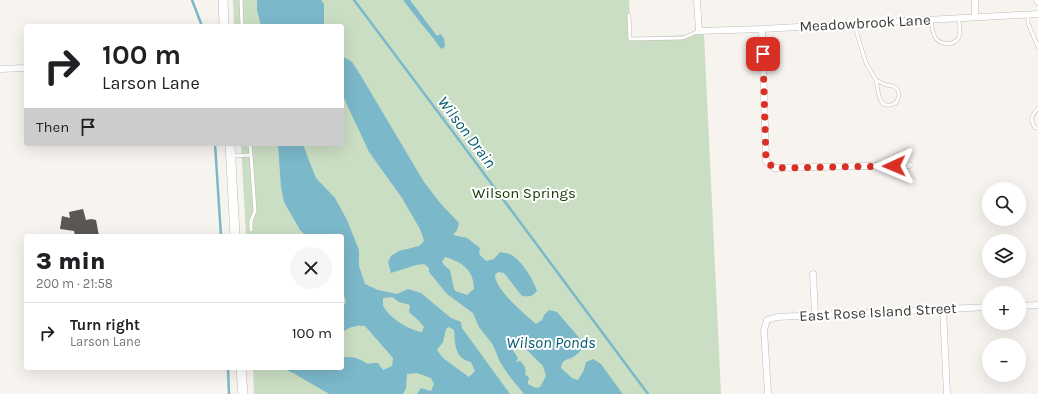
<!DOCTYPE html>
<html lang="en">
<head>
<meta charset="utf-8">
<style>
  :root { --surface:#fff; --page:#f6f6f6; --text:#202124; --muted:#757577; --line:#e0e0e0 }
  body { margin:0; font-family:Karla,sans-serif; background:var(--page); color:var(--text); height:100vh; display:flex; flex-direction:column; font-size:15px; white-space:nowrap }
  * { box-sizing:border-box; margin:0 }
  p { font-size:13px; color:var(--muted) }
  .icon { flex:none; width:22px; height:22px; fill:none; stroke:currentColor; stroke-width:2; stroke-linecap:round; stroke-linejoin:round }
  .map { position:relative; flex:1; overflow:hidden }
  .panel { position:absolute; left:24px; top:234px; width:320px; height:136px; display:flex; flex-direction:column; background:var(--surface); border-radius:4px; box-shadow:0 4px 16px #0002 }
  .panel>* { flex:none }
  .hud { position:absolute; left:24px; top:24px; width:320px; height:122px; border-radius:4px; box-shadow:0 4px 16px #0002; background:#fff; color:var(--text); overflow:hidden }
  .tools { position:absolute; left:982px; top:182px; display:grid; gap:8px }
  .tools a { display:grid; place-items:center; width:44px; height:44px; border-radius:50%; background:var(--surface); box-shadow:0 4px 16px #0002; font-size:20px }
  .pin { position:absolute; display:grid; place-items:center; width:34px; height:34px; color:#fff; margin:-17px; border-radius:8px; box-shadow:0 2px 6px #0006 }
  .me { position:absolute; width:44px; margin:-22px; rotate:269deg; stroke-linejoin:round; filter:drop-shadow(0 0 3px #0008) }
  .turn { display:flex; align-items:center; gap:14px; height:84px; padding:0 12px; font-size:18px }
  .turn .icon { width:52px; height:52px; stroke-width:2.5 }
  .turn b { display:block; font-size:28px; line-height:34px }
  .then { display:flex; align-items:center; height:38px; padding:0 12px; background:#0003; gap:8px; font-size:15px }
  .round { display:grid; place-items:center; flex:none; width:42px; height:42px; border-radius:21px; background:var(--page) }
  .headline { display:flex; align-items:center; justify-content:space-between; height:68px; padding:0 12px }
  h1 { font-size:24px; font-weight:800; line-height:30px }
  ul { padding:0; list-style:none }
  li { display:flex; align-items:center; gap:12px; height:60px; padding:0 12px; border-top:1px solid var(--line) }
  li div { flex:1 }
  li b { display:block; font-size:15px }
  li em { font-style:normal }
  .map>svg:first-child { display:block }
  .green { fill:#cadec3 }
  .water { fill:#7bb8ca; fill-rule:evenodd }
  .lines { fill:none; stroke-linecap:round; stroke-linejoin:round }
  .stream { stroke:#7bb8ca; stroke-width:2.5 }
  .building { fill:#5b5753 }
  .lane-casing { stroke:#c0bcb8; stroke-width:4 }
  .street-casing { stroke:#c0bcb8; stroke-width:7 }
  .secondary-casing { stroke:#c0bcb8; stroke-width:10 }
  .lane { stroke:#fff; stroke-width:3 }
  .street { stroke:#fff; stroke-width:6 }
  .secondary { stroke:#fff; stroke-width:9 }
  .route { stroke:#d93025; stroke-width:7; stroke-dasharray:0 12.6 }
  .labels { text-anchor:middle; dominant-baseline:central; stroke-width:4; stroke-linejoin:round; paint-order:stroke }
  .street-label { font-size:15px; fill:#3d3b39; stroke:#fff }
  .park-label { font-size:15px; fill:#123a00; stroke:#fff }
  .water-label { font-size:16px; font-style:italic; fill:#00596c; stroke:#fff }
</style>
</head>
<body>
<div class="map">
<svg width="1038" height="394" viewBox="0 0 1038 394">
  <rect width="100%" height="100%" fill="#f7f3ef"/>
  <path class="green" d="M 233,0 L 629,0 L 631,38 L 704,34 L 721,394 L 254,394 L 253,368 L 342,368 L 342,236 L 246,236 L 241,144 L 342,144 L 342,26 L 234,26 Z"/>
  <path class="water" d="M 257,0 L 321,0 L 324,4 L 324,26 L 261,26 L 257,10 Z
    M 403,0 L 410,0 L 437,36 L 441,34 L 444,39 L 445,46 L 442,49 C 438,46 437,43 434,39 C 423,26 413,13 403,0 Z
    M 342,56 L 352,62 L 361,76 L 424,182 L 441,204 L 459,223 L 457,230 L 453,235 L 467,238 L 480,248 L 479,254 L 486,261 L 494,259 L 500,252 C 504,253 510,253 513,256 C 524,264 532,278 537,291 C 533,296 529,297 522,296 L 504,273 L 498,272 L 495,275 C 495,290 525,314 536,324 L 542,320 L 544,315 L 549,310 L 557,312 L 582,341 L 583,347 C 581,350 579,353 576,355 C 569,361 563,357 561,368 L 572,378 L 578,380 L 584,370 L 586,362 L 593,359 L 601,364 L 622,393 L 621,394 L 524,394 L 510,377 L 500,362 L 493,345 L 479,327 L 473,313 L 447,294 L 429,272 L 429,268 L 424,264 L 416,265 L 391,273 L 388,262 L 391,256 L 399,251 L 419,246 L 424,241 L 423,237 L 420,229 L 402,198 L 369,152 L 342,94 ZM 445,257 C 462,262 474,270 474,289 L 467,295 L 455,291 L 453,285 L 450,270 L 444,265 L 442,262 ZM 511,343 L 518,343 L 529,352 L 543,366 L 546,376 L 540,387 L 536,388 L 528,384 L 528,381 L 529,379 L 528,376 L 525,375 C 527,368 524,365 520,361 L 516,362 L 518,358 L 510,346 Z
    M 278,144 L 303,144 L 308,158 L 316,178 L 335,198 L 347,220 L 359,250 L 359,266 L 365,284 L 378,290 L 397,294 L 408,289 L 421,293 L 451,318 L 461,322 L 462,328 L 510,394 L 417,394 L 421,388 L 431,391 L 434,384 L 431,378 L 417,373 L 407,374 L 406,388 L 403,394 L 329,394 L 295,374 L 282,368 L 330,368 L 330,370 L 332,368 L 342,368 L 342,358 C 352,355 360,359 368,364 L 373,363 L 378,363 L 383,370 L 392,366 L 393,358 L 365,326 C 354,325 351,327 342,332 L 342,308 L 346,302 L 342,289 L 342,236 L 306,236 L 300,230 L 284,202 L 281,187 ZM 392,297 L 399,302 L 410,305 L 409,312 L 418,320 L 424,327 L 422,332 C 411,331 387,317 383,305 C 383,303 383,300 383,298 ZM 449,327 L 454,330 C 455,339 454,351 462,358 C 464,360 468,361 471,362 L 475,371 L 469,377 L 443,358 L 437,350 L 443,342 L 446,329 Z"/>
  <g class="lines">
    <path class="stream" d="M 192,0 L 202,26
      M 354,0 L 450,128 L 648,394
      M 215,144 L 221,236
      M 228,368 L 229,394"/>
  </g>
  <path class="building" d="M 83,209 L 86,220 L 91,219 L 96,220 L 99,236 L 75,236 L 74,231 L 60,229 L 62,216 L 70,218 L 69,212 Z"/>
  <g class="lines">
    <g class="lane-casing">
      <path id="lane" d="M 241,0 L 242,26
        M 1028,14 L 1028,23 L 1038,47
        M 629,15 L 630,39 L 683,38 L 699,31
        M 931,19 C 932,24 932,31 934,35 C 938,45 954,47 959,37 C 961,31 959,24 959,18
        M 854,24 L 866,63 L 876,80
        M 876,80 L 886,85 L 893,86 L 898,90 L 899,96 L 896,103 C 877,112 879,91 876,80 Z
        M 1038,108 C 1032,116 1029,118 1035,128 L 1038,128
        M 251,155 L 255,211 L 251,221 L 251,230
        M 231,156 L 251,155 L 250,144"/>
    </g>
    <g class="street-casing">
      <path id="street" d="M 697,0 L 699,31 L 762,29 L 1038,14
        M 1037,0 L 1038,2
        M 975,17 L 975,0
        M 762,29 L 766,161 L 774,168 L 909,165
        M 0,69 L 26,68
        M 813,274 L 815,315
        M 1019,306 L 1038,305
        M 943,309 L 947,394
        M 768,394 L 764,330 L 767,320 L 777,317 L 989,307"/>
    </g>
    <g class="secondary-casing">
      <path id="secondary" d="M 223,0 L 224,26
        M 230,144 L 235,236
        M 241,368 L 243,394"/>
    </g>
    <use href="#lane" class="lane"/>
    <use href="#street" class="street"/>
    <use href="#secondary" class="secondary"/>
  </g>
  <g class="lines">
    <path class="route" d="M 763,54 L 766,161 L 774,168 L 894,166"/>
  </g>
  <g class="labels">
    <g class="street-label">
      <text transform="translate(865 23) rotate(-3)">Meadowbrook Lane</text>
      <text transform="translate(878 312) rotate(-3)">East Rose Island Street</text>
    </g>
    <g class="park-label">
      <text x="524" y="193">Wilson Springs</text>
    </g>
    <g class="water-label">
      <text transform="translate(467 132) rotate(53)">Wilson Drain</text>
      <text x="551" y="342">Wilson Ponds</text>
    </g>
  </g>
</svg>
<div class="tools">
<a><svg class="icon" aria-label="search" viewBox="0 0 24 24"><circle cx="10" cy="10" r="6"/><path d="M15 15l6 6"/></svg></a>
<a><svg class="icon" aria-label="layers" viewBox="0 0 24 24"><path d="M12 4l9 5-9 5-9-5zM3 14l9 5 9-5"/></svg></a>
<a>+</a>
<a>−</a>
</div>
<div class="pin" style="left:763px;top:54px;background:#d93025"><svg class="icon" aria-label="arrive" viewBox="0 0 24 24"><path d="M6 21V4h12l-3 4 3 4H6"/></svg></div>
<svg class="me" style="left:894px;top:166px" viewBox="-20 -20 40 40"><path d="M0-17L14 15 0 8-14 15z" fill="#d93025" stroke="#fff" stroke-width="4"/></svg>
<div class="hud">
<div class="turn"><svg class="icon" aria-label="right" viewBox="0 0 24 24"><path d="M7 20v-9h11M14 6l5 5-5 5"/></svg><div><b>100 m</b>Larson Lane</div></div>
<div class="then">Then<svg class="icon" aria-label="arrive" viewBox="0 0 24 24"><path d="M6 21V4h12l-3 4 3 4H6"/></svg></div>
</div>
<section class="panel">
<div class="headline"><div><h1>3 min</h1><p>200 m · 21:58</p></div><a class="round"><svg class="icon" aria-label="close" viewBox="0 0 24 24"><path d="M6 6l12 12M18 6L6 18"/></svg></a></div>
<ul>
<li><svg class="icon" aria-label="right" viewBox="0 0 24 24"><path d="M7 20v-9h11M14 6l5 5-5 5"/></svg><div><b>Turn right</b><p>Larson Lane</p></div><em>100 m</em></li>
</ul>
</section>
</div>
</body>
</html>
